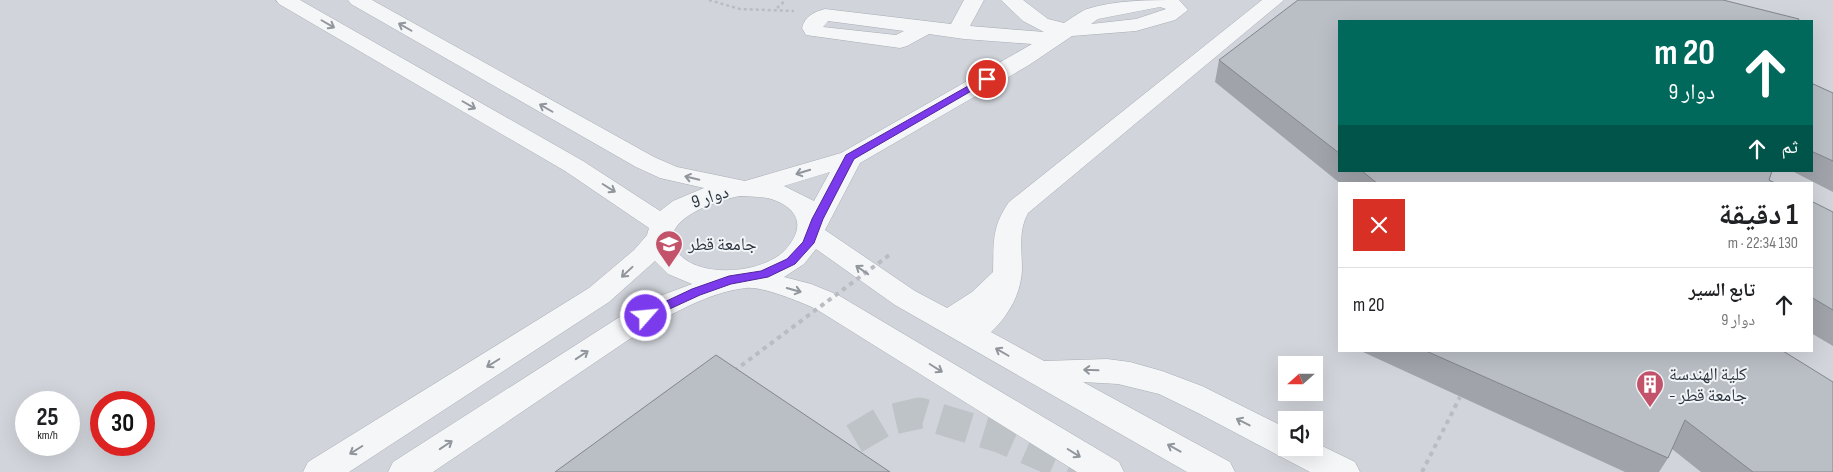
<!DOCTYPE html>
<html lang="ar">
<head>
<meta charset="utf-8">
<style>
  :root { --surface:#fff; --page:#f6f6f6; --text:#202124; --muted:#757577; --line:#e0e0e0 }
  body { margin:0; font-family:"Sofia Sans Condensed","Noto Naskh Arabic",sans-serif; background:var(--page); color:var(--text); direction:rtl; height:100vh; display:flex; flex-direction:column; font-size:19px; white-space:nowrap }
  * { box-sizing:border-box; margin:0 }
  p { font-size:16px; color:var(--muted) }
  .icon { flex:none; width:28px; height:28px; fill:none; stroke:currentColor; stroke-width:2; stroke-linecap:round; stroke-linejoin:round }
  .map { position:relative; flex:1; overflow:hidden; direction:ltr }
  .sheet { position:absolute; left:1338px; top:182px; width:475px; height:170px; display:flex; flex-direction:column; background:var(--surface); border-radius:0px; box-shadow:0 5px 20px #0002; direction:rtl }
  .sheet>* { flex:none }
  .hud { position:absolute; left:1338px; top:20px; width:475px; height:152px; border-radius:0px; box-shadow:0 5px 20px #0002; direction:rtl; background:#00695c; color:#fff; overflow:hidden }
  .needle { width:32px; rotate:249deg }
  .tools { position:absolute; left:1278px; top:356px; display:grid; gap:10px }
  .tools a { display:grid; place-items:center; width:45px; height:45px; border-radius:0px; background:var(--surface); box-shadow:0 5px 20px #0002; font-size:25px }
  .speed { position:absolute; left:15px; top:391px; display:flex; gap:10px; font-size:25px; font-weight:700; text-align:center }
  .speed>* { display:grid; place-content:center; width:65px; height:65px; border-radius:50%; background:var(--surface); box-shadow:0 5px 20px #0002; line-height:1 }
  .speed small { font-size:12px; font-weight:400 }
  .speed .limit { border:8px solid #d22; background:#fff; color:#111 }
  .pin { position:absolute; display:grid; place-items:center; width:42px; height:42px; color:#fff; margin:-21px; border:2px solid #fff; border-radius:50%; box-shadow:0 1px 5px #0007 }
  .me { position:absolute; width:55px; margin:-28px; rotate:63deg; stroke-linejoin:round; filter:drop-shadow(0 0 4px #0008) }
  .turn { display:flex; align-items:center; gap:18px; height:105px; padding:0 15px; font-size:22px }
  .turn .icon { width:65px; height:65px; stroke-width:2.5 }
  .turn b { display:block; font-size:35px; line-height:42px }
  .then { display:flex; align-items:center; height:48px; padding:0 15px; background:#0003; gap:10px; font-size:19px }
  .round { display:grid; place-items:center; flex:none; width:52px; height:52px; border-radius:0px; background:var(--page) }
  .overview { display:flex; align-items:center; justify-content:space-between; height:85px; padding:0 15px }
  h1 { font-size:30px; font-weight:700; line-height:38px }
  ul { padding:0; list-style:none }
  li { display:flex; align-items:center; gap:15px; height:75px; padding:0 15px; border-top:1px solid var(--line) }
  li div { flex:1 }
  li b { display:block; font-size:19px }
  li em { font-style:normal }
  .map>svg:first-child { display:block }
  .built { fill:#d1d5db; fill-rule:evenodd }
  .lines { fill:none; stroke-linecap:round; stroke-linejoin:round }
  .minor-tunnel { stroke:#bec3c8; stroke-width:31; stroke-dasharray:31 15; stroke-linecap:butt }
  .minor-casing { stroke:#a8adb4; stroke-width:1 }
  .path-far1 { stroke:#b9bcc1; stroke-width:2.5; stroke-dasharray:3 3; stroke-linecap:butt }
  .path { stroke:#b9bcc1; stroke-width:4; stroke-dasharray:4.5 4.5; stroke-linecap:butt }
  .minor { fill:#f5f6f8; fill-rule:evenodd }
  .path-bridge { stroke:#b9bcc1; stroke-width:4; stroke-dasharray:4.5 4.5; stroke-linecap:butt }
  .wall { fill:#a0a4aa }
  .building { fill:#babfc6; stroke:#82868b }
  .oneway { stroke:#90969c }
  .route { fill:#7c3aed; stroke:#51269a }
  .labels { text-anchor:middle; dominant-baseline:central; stroke-width:4; stroke-linejoin:round; paint-order:stroke }
  .street-label { font-size:18px; fill:#2c3540; stroke:#f2f5f7 }
  .poi-label { font-size:18px; fill:#2c3540; stroke:#f2f5f7; text-anchor:start }
</style>
</head>
<body>
<div class="map">
<svg width="1833" height="472" viewBox="0 0 1833 472">
  <rect width="100%" height="100%" fill="#e3e6ea"/>
  <path class="built" d="M 0,0 L 1833,0 L 1833,472 L 0,472 ZM 1339,21 L 1811,21 L 1811,171 L 1339,171 ZM 1339,184 L 1811,184 L 1811,351 L 1339,351 ZM 1286,365 L 1314,365 L 1314,392 L 1286,392 ZM 26,402 L 69,402 L 69,445 L 26,445 ZM 101,402 L 144,402 L 144,445 L 101,445 ZM 1286,420 L 1314,420 L 1314,448 L 1286,448 Z"/>
  <g class="lines">
    <path class="minor-tunnel" d="M 823,472 L 850,441 L 884,421 L 920,413 L 1002,438 L 1080,472"/>
    <g class="minor-casing">
      <path id="minor" d="M 276,0 L 300,0 L 583,161 L 660,211 L 673,201 L 704,188 L 660,178 L 636,167 L 351,4 L 348,0 L 372,0 L 654,157 L 677,167 L 745,181 L 841,153 L 1032,44 L 964,39 L 929,34 L 907,46 L 900,48 L 806,35 L 802,28 C 805,16 814,12 825,9 L 951,24 L 964,0 L 984,0 L 970,26 L 1044,32 L 1023,21 L 1001,0 L 1023,0 L 1048,19 L 1064,23 C 1071,19 1079,12 1087,9 C 1116,0 1148,0 1179,0 L 1188,10 L 1175,20 L 1136,31 L 1072,36 L 1029,65 L 860,163 L 825,230 L 915,291 L 947,308 L 972,292 L 993,272 C 994,243 991,228 1009,202 L 1262,0 L 1284,0 L 1028,213 C 1018,232 1022,249 1022,270 C 1021,294 1008,316 991,332 L 1044,361 L 1107,359 L 1130,362 L 1162,371 L 1202,386 L 1286,428 L 1286,448 L 1314,448 L 1314,442 L 1355,462 L 1360,472 L 1310,472 L 1198,413 L 1159,394 L 1118,384 L 1083,382 L 1230,462 L 1235,472 L 1187,472 L 895,305 L 816,249 L 804,264 L 784,277 L 811,284 L 838,295 L 1119,462 L 1124,472 L 1077,472 L 816,309 C 801,302 762,286 746,288 C 709,292 672,314 640,332 L 433,472 L 388,472 L 393,462 L 618,318 L 652,299 L 692,284 L 668,274 L 655,261 L 609,302 L 349,472 L 303,472 L 308,462 L 589,288 L 634,250 L 647,235 L 649,228 L 565,171 L 279,4 ZM 1160,7 L 1166,9 L 1136,19 L 1091,24 L 1098,19 ZM 828,21 L 904,31 L 896,35 L 823,27 ZM 830,172 L 814,201 L 784,186 ZM 740,196 C 751,197 764,196 774,200 C 801,210 804,229 786,249 C 765,273 703,279 680,255 C 650,222 717,200 740,196 Z"/>
    </g>
    <path class="path-far1" d="M 709,0 L 740,9 L 794,11
      M 777,8 L 786,0"/>
    <path class="path" d="M 1422,472 L 1460,397"/>
    <use href="#minor" class="minor"/>
    <path class="path-bridge" d="M 734,371 L 892,253"/>
  </g>
  <path class="wall" d="M 1339,21 L 1339,171 L 1772,171 L 1769,180 L 1777,184 L 1341,184 L 1215,82 L 1219,60 Z
    M 1811,83 L 1833,93 L 1833,192 L 1792,171 L 1811,171 Z
    M 1811,201 L 1833,212 L 1833,346 L 1811,333 Z
    M 1363,351 L 1783,351 L 1833,472 L 1701,472 L 1672,449 L 1668,458 L 1659,472 L 1625,472 L 1363,352 Z"/>
  <path class="building" d="M 1298,0 L 1723,0 L 1799,19 L 1798,21 L 1339,21 L 1339,153 L 1219,60 Z
    M 1811,83 L 1833,93 L 1833,161 L 1811,151 Z
    M 1362,171 L 1772,171 L 1769,180 L 1777,184 L 1378,184 Z
    M 1811,201 L 1833,212 L 1833,310 L 1811,297 Z
    M 1426,351 L 1783,351 L 1833,382 L 1833,472 L 1753,472 L 1685,420 L 1668,458 Z
    M 716,355 L 890,472 L 555,472 Z"/>
  <defs><path id="oneway-shaft" d="M-6 0H5M1.5-3L5.5 0L1.5 3" fill="none" stroke-width="1.6" stroke-linecap="round" stroke-linejoin="round" transform="scale(1.25)"/></defs>
  <g class="oneway">
    <use href="#oneway-shaft" transform="translate(328 24) rotate(30)"/>
    <use href="#oneway-shaft" transform="translate(405 27) rotate(-150)"/>
    <use href="#oneway-shaft" transform="translate(469 105) rotate(30)"/>
    <use href="#oneway-shaft" transform="translate(546 108) rotate(-150)"/>
    <use href="#oneway-shaft" transform="translate(803 172) rotate(163)"/>
    <use href="#oneway-shaft" transform="translate(692 178) rotate(-167)"/>
    <use href="#oneway-shaft" transform="translate(609 188) rotate(32)"/>
    <use href="#oneway-shaft" transform="translate(862 270) rotate(-145)"/>
    <use href="#oneway-shaft" transform="translate(627 272) rotate(137)"/>
    <use href="#oneway-shaft" transform="translate(794 290) rotate(16)"/>
    <use href="#oneway-shaft" transform="translate(1002 352) rotate(-150)"/>
    <use href="#oneway-shaft" transform="translate(582 355) rotate(-34)"/>
    <use href="#oneway-shaft" transform="translate(493 363) rotate(148)"/>
    <use href="#oneway-shaft" transform="translate(936 368) rotate(32)"/>
    <use href="#oneway-shaft" transform="translate(1091 370) rotate(-178)"/>
    <use href="#oneway-shaft" transform="translate(1243 422) rotate(-153)"/>
    <use href="#oneway-shaft" transform="translate(446 445) rotate(-34)"/>
    <use href="#oneway-shaft" transform="translate(1174 448) rotate(-151)"/>
    <use href="#oneway-shaft" transform="translate(356 450) rotate(148)"/>
    <use href="#oneway-shaft" transform="translate(1074 453) rotate(32)"/>
  </g>
  <path class="route" d="M 984,77 L 992,79 L 854,159 L 823,219 L 814,243 L 795,264 L 768,277 L 731,284 L 700,295 L 650,318 L 641,318 L 639,316 L 641,313 L 692,289 L 729,276 L 761,271 L 787,259 L 803,242 L 812,219 L 846,155 Z"/>
  <defs>
    <g id="university-pin" transform="scale(1.4375)"><path d="M0 17L-7.5 6A9.5 9.5 0 1 1 7.5 6Z" fill="#c3536b" stroke="#f2f5f7"/><path d="M0-5L7-2L0 1L-7-2ZM-4 1L0 2.5L4 1V4Q0 6-4 4Z" fill="#fff"/></g>
    <g id="building-pin" transform="scale(1.4375)"><path d="M0 17L-7.5 6A9.5 9.5 0 1 1 7.5 6Z" fill="#c3536b" stroke="#f2f5f7"/><path d="M-4-6H4V6H1V3H-1V6H-4ZM-2.5-4.3h1.7v1.8h-1.7ZM.8-4.3h1.7v1.8H.8ZM-2.5-1h1.7V.8h-1.7ZM.8-1h1.7V.8H.8Z" fill="#fff"/></g>
  </defs>
  <g fill-rule="evenodd">
    <use href="#university-pin" x="669" y="244"/>
    <use href="#building-pin" x="1650" y="384"/>
  </g>
  <g class="labels">
    <g class="street-label">
      <text transform="translate(710 197) rotate(-18)">دوار 9</text>
    </g>
    <g class="poi-label">
      <text x="688" y="244">جامعة قطر</text>
      <text x="1669" y="374">كلية الهندسة<tspan x="1669" dy="21">- جامعة قطر</tspan></text>
    </g>
  </g>
</svg>
<div class="tools">
<a><svg class="needle" viewBox="-14 -14 28 28"><path d="M0-13l5 13h-10z" fill="#e53935"/><path d="M0 13l5-13h-10z" fill="#757577"/></svg></a>
<a><svg class="icon" aria-label="sound" viewBox="0 0 24 24"><path d="M4 9h4l5-4v14l-5-4H4zM17 9q2 3 0 6"/></svg></a>
</div>
<div class="speed"><div>25<small>km/h</small></div><div class="limit">30</div></div>
<div class="pin" style="left:987px;top:79px;background:#d93025"><svg class="icon" aria-label="arrive" viewBox="0 0 24 24"><path d="M6 21V4h12l-3 4 3 4H6"/></svg></div>
<svg class="me" style="left:646px;top:316px" viewBox="-20 -20 40 40"><circle r="17" fill="#7c3aed" stroke="#fff" stroke-width="3"/><path d="M0-11L8 9 0 5-8 9z" fill="#fff"/></svg>
<div class="hud">
<div class="turn"><svg class="icon" aria-label="ahead" viewBox="0 0 24 24"><path d="M12 20V5M6 11l6-6 6 6"/></svg><div><b>20 m</b>دوار 9</div></div>
<div class="then">ثم<svg class="icon" aria-label="ahead" viewBox="0 0 24 24"><path d="M12 20V5M6 11l6-6 6 6"/></svg></div>
</div>
<section class="sheet">
<div class="overview"><div><h1>1 دقيقة</h1><p>130 m · 22:34</p></div><a class="round" style="background:#d93025;color:#fff"><svg class="icon" aria-label="close" viewBox="0 0 24 24"><path d="M6 6l12 12M18 6L6 18"/></svg></a></div>
<ul>
<li><svg class="icon" aria-label="ahead" viewBox="0 0 24 24"><path d="M12 20V5M6 11l6-6 6 6"/></svg><div><b>تابع السير</b><p>دوار 9</p></div><em>20 m</em></li>
</ul>
</section>
</div>
</body>
</html>
